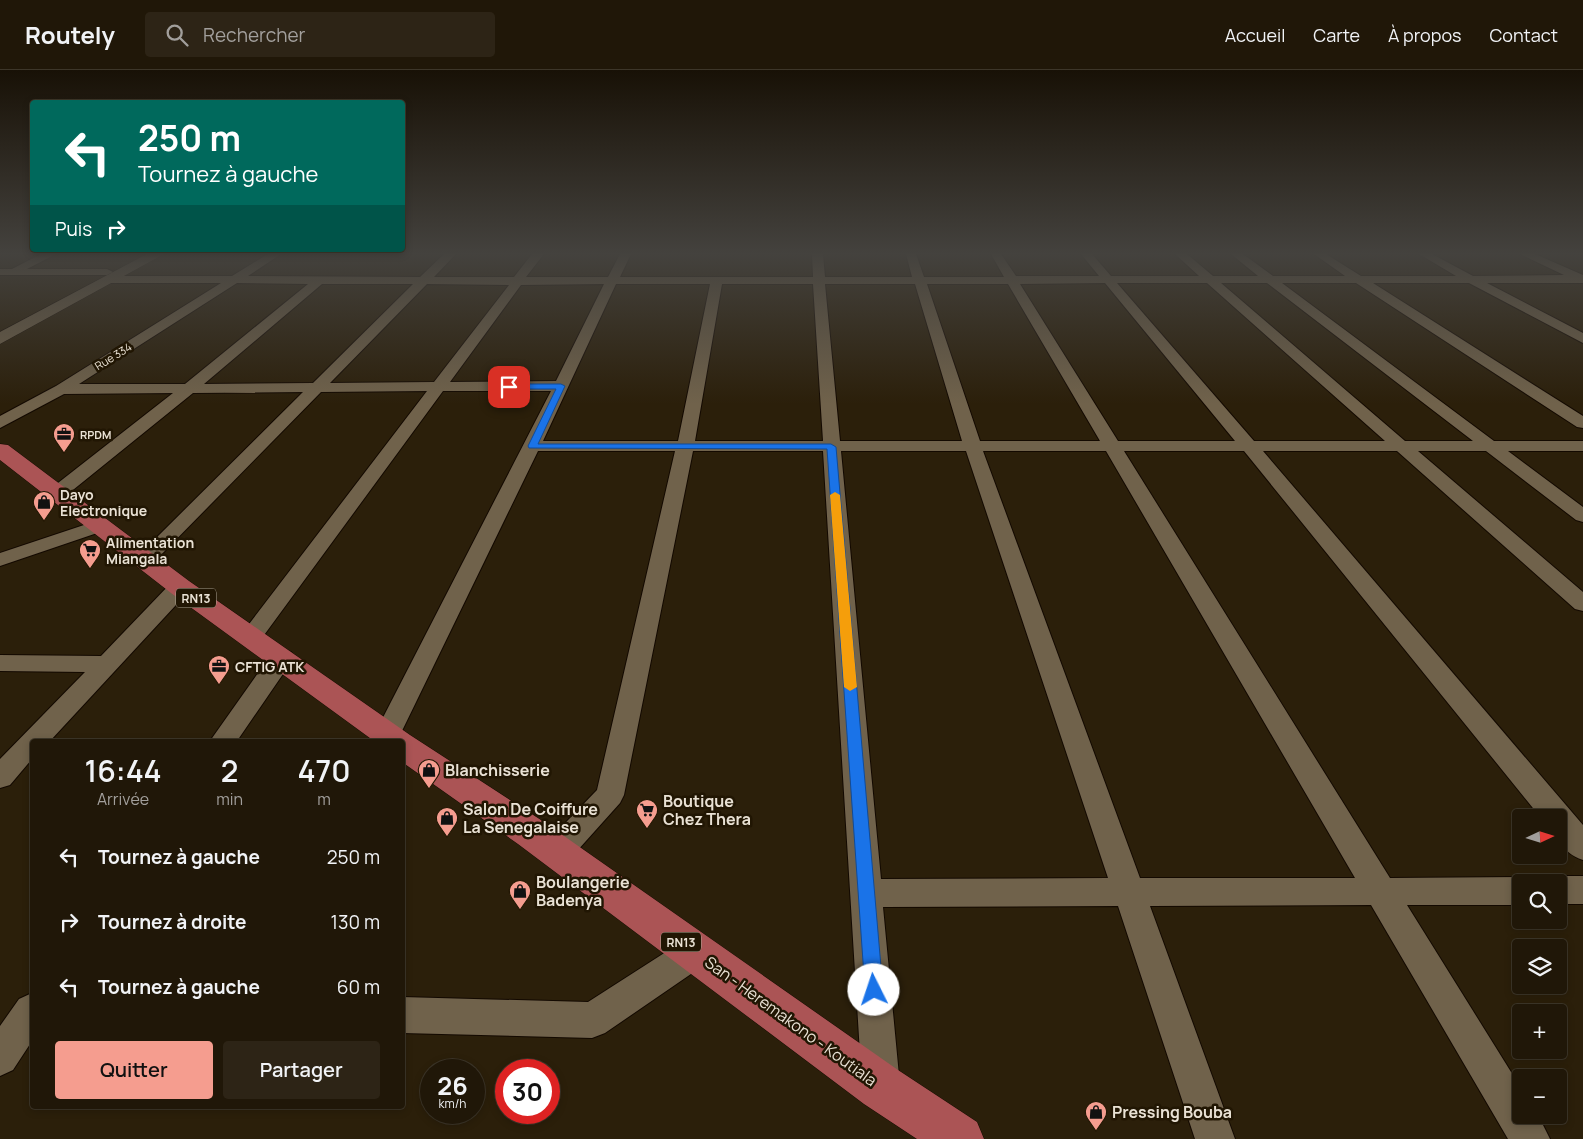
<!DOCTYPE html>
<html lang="fr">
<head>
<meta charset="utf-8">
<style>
  :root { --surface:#201708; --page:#2d2416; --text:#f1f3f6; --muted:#a29f9c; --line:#3d3629; --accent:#f59d8f }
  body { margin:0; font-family:Manrope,sans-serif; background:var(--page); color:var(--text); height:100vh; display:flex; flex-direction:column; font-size:19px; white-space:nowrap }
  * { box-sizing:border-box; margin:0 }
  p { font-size:16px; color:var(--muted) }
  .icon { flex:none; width:28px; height:28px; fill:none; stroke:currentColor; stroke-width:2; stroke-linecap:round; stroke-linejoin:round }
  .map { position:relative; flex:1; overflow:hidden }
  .panel { position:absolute; left:30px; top:669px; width:375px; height:370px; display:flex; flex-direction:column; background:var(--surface); border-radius:5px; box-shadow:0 2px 8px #0003,0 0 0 1px var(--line) }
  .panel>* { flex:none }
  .banner { position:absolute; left:30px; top:30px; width:375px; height:152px; border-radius:5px; box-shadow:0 2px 8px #0003,0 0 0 1px var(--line); background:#00695c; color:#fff; overflow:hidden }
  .needle { width:32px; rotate:86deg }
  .fabs { position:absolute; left:1512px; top:739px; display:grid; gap:10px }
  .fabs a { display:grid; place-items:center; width:55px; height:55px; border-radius:5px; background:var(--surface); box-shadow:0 2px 8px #0003,0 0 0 1px var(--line); font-size:25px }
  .speed { position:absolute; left:420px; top:989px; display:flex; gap:10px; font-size:25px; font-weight:700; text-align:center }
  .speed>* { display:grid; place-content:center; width:65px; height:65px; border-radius:50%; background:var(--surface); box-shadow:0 2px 8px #0003,0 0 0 1px var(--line); line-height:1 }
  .speed small { font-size:12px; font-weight:400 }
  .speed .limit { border:8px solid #d22; background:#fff; color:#111 }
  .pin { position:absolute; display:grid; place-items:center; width:42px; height:42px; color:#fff; margin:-21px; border-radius:10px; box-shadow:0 2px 8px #0006 }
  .me { position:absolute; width:55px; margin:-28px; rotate:356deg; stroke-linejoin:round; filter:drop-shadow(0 0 4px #0008) }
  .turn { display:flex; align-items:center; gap:18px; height:105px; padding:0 25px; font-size:22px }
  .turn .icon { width:65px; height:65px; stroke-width:2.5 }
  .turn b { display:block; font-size:35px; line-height:42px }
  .then { display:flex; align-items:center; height:48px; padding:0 25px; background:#0003; gap:10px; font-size:19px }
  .eta { display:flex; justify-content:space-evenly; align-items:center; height:85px; text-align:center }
  .eta b { font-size:30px; font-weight:600; line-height:35px }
  .action { display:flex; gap:10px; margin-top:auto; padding:10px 25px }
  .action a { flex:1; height:58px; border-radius:5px; background:var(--accent); color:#111; font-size:20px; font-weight:600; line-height:58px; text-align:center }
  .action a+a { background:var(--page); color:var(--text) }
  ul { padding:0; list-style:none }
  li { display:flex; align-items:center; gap:15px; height:65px; padding:0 25px }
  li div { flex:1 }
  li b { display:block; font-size:19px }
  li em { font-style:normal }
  header { display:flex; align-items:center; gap:30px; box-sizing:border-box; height:70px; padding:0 25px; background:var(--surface); border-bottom:1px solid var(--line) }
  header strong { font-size:24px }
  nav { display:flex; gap:28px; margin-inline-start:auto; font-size:18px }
  .search { width:350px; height:45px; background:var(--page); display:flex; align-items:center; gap:12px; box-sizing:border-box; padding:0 18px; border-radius:5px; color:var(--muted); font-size:19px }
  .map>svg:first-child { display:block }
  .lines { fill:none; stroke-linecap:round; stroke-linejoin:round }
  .street-casing { stroke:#130900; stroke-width:2 }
  .secondary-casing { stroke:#130900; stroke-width:1 }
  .primary-casing { stroke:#130900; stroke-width:1 }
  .street { fill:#70624b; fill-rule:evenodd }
  .secondary { fill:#70624b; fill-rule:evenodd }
  .primary { fill:#ab5455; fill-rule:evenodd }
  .route { fill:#1a73e8; stroke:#114b97 }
  .slow { fill:#f59e0b }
  .labels { text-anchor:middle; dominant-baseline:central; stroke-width:5; stroke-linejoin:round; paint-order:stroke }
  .far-street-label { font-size:11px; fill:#e9e1d4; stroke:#211603 }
  .far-poi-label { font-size:11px; font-weight:bold; fill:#e9e1d4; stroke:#211603; text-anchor:start }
  .shield { fill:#211603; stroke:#ada495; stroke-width:1 }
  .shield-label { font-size:12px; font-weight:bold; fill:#e9e1d4 }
  .poi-label { font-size:14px; font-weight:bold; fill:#e9e1d4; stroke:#211603; text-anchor:start }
  .near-poi-label { font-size:16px; font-weight:bold; fill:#e9e1d4; stroke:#211603; text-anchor:start }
  .near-street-label { font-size:16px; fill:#e9e1d4; stroke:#211603 }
</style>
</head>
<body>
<header>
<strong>Routely</strong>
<div class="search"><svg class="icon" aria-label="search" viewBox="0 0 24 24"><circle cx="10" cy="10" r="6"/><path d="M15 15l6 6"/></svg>Rechercher</div>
<nav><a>Accueil</a><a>Carte</a><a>À propos</a><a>Contact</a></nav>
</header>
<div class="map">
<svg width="1583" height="1069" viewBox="0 0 1583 1069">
  <rect width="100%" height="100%" fill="#2b1f0a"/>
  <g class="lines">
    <g class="street-casing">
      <path id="street" d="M 41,184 L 56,184 L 27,199 L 107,199 L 113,202 L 107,205 L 0,205 L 0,199 L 12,199 Z
        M 268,184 L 281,184 L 248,206 L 420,207 L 444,184 L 456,184 L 434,207 L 514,207 L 532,184 L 544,184 L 526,207 L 608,207 L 620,184 L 631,184 L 620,207 L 813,207 L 812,184 L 823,184 L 825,207 L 912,207 L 906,184 L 916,184 L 924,207 L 1004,207 L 991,184 L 1001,184 L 1016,206 L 1099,206 L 1081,184 L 1092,184 L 1111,206 L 1199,206 L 1175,184 L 1187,184 L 1213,206 L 1258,206 L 1231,184 L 1243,184 L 1273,206 L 1345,206 L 1314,184 L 1326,184 L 1361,206 L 1456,206 L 1419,184 L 1432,184 L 1473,206 L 1564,205 L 1520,184 L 1535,184 L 1583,205 L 1583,213 L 1487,213 L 1583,263 L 1583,273 L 1469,213 L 1373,213 L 1583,346 L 1583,358 L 1577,357 L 1356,213 L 1282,213 L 1494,371 L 1583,371 L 1583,381 L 1508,381 L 1583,437 L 1583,452 L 1576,450 L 1486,381 L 1418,381 L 1583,522 L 1583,541 L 1575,539 L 1397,381 L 1263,381 L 1583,755 L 1583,790 C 1560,782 1559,769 1559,748 L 1541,748 L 1244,381 L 1124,381 L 1390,808 L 1521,807 L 1532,811 L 1521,812 L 1521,835 L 1407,835 L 1521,1018 L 1521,1045 L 1538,1045 L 1550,1069 L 1508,1069 L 1371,835 L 1150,836 L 1235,1069 L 1195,1069 L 1118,836 L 883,837 L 900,1016 L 895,1030 L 881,1035 L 867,1030 L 862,1016 L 823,381 L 693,381 L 624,725 L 620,733 L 568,791 L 557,795 L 546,791 L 542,782 L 546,773 L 597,720 L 675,381 L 538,381 L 400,665 L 397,671 L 377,671 L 374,665 L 551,321 L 443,321 L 259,572 L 251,575 L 243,572 L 239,567 L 243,562 L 427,321 L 321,322 L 152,494 L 145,496 L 138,494 L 134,490 L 138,486 L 303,322 L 193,323 L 63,428 L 49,428 L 47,424 L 49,420 L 173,323 L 64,324 L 0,358 L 0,346 L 56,316 L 221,213 L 111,213 L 107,212 L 107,206 L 232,206 ZM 237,213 L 308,214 L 185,314 L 79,314 ZM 1105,213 L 1235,371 L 1118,371 L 1020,214 ZM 1117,213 L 1207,213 L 1385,371 L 1254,371 ZM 1221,213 L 1267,213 L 1473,371 L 1405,371 ZM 322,214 L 413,214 L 313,313 L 204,314 ZM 427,214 L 509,215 L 434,312 L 330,313 ZM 604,214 L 556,311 L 450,312 L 521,215 ZM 616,214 L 710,214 L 678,371 L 543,371 ZM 722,214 L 813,214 L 823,371 L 695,371 ZM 825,214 L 915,214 L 962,371 L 840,371 ZM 927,214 L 1008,214 L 1100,371 L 980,371 ZM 841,381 L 966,381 L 1108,808 L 881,809 ZM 983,381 L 1106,381 L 1355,808 L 1140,808 Z
        M 99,450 L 106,452 L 109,456 L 106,460 L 0,496 L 0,483 Z
        M 180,510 L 188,512 L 191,517 L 188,522 L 50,671 L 32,671 L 32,689 L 10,715 L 0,718 L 0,689 L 85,602 L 0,601 L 0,585 L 101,586 L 172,512 Z
        M 282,580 L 291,582 L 294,588 L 237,671 L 210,671 L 273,582 Z
        M 1559,806 L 1583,806 L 1583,834 L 1559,834 L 1559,812 L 1547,812 Z
        M 695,866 L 707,871 L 712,882 L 707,893 L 605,963 L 592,968 L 402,963 L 402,927 L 588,932 L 683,871 Z
        M 32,923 L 32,971 L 13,1000 L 0,1006 L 0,956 L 19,929 Z"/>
    </g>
    <g class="secondary-casing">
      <path id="secondary" d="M 147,184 L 164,184 L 0,274 L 0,262 Z"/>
    </g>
    <g class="primary-casing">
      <path id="primary" d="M 0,374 L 8,375 L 189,511 L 410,665 L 544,752 L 898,1000 L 977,1052 L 984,1069 L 917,1069 L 864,1034 L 518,774 L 402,692 L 402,671 L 374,671 L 171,523 L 0,390 Z"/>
    </g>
    <use href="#street" class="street"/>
    <use href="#secondary" class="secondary"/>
    <use href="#primary" class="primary"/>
  </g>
  <linearGradient id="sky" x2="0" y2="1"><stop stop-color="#181106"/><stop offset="0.55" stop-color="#44423e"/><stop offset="1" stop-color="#44423e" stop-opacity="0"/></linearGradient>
  <rect width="1583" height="334" fill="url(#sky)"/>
  <path class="route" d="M 561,314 L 565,316 L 538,374 L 831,374 L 836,377 L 883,920 L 880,926 L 874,929 L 868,926 L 865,920 L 827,379 L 529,378 L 528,376 L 556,319 L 509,319 L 505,317 L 509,314 Z"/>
  <path class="slow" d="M 835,422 L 840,425 L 857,617 L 850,621 L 844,617 L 830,425 Z"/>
  <defs>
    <g id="office-pin" transform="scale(1.125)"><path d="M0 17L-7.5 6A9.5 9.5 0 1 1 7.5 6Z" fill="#f59d8f" stroke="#211603"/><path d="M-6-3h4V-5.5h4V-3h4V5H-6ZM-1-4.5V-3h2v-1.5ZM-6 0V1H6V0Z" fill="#111"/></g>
    <g id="shop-pin" transform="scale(1.125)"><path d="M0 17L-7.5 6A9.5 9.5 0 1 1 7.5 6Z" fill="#f59d8f" stroke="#211603"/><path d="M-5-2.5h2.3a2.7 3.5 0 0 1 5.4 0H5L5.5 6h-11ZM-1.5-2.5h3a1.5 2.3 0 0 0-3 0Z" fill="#111"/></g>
    <g id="supermarket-pin" transform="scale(1.125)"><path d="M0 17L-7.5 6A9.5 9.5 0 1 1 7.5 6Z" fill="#f59d8f" stroke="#211603"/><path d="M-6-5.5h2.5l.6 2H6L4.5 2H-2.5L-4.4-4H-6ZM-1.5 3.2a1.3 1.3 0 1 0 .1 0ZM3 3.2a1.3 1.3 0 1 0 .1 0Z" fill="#111"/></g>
  </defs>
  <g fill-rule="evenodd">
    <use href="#office-pin" x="64" y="364"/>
    <use href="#shop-pin" x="44" y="432"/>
    <use href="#supermarket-pin" x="90" y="480"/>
    <use href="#office-pin" x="219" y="596"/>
    <use href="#shop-pin" x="429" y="700"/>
    <use href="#supermarket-pin" x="647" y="740"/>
    <use href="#shop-pin" x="447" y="748"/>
    <use href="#shop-pin" x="520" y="821"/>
    <use href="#shop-pin" x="1096" y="1042"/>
  </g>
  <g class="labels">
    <g class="far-street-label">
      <text transform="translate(113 286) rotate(-32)">Rue 334</text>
    </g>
    <g class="far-poi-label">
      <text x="80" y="364">RPDM</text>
    </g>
    <g class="shield">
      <rect x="176" y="518.5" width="40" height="19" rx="4"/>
      <rect x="661" y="862.5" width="40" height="19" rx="4"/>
    </g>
    <g class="shield-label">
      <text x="196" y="528">RN13</text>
      <text x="681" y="872">RN13</text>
    </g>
    <g class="poi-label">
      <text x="60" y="424">Dayo<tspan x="60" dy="16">Electronique</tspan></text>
      <text x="106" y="472">Alimentation<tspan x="106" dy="16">Miangala</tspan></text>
      <text x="235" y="596">CFTIG ATK</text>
    </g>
    <g class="near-poi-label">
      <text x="445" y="700">Blanchisserie</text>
      <text x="663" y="731">Boutique<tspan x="663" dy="18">Chez Thera</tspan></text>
      <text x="463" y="739">Salon De Coiffure<tspan x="463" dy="18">La Senegalaise</tspan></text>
      <text x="536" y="812">Boulangerie<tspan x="536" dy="18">Badenya</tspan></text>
      <text x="1112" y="1042">Pressing Bouba</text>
    </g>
    <g class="near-street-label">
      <text transform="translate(791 951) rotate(36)">San - Heremakono - Koutiala</text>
    </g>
  </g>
</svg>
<div class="fabs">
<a><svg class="needle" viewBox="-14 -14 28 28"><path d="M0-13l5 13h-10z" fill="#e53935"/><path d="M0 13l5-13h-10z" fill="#a29f9c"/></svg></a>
<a><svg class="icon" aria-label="search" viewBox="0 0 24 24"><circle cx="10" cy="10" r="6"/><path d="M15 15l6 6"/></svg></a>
<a><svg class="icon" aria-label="layers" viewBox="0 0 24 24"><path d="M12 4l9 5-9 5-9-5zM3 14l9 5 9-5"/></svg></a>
<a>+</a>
<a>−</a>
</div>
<div class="speed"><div>26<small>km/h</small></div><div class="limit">30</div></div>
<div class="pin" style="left:509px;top:317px;background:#d93025"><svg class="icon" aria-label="arrive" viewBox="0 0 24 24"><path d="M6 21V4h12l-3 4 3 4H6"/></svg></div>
<svg class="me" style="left:874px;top:920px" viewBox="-20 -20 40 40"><circle r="19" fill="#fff"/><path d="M0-13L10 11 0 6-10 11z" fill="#1a73e8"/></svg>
<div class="banner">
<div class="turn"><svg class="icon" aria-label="left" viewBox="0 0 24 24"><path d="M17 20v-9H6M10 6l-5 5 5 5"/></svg><div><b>250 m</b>Tournez à gauche</div></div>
<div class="then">Puis<svg class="icon" aria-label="right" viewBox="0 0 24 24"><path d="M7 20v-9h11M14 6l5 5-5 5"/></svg></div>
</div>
<section class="panel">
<div class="eta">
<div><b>16:44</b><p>Arrivée</p></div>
<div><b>2</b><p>min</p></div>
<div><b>470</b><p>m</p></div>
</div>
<ul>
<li><svg class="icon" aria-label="left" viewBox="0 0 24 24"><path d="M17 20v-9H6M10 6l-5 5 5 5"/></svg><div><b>Tournez à gauche</b></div><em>250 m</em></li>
<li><svg class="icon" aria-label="right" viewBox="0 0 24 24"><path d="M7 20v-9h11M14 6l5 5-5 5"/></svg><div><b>Tournez à droite</b></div><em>130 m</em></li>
<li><svg class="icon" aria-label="left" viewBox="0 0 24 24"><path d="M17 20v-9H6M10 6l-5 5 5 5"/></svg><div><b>Tournez à gauche</b></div><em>60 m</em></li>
</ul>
<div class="action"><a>Quitter</a><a>Partager</a></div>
</section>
</div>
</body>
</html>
